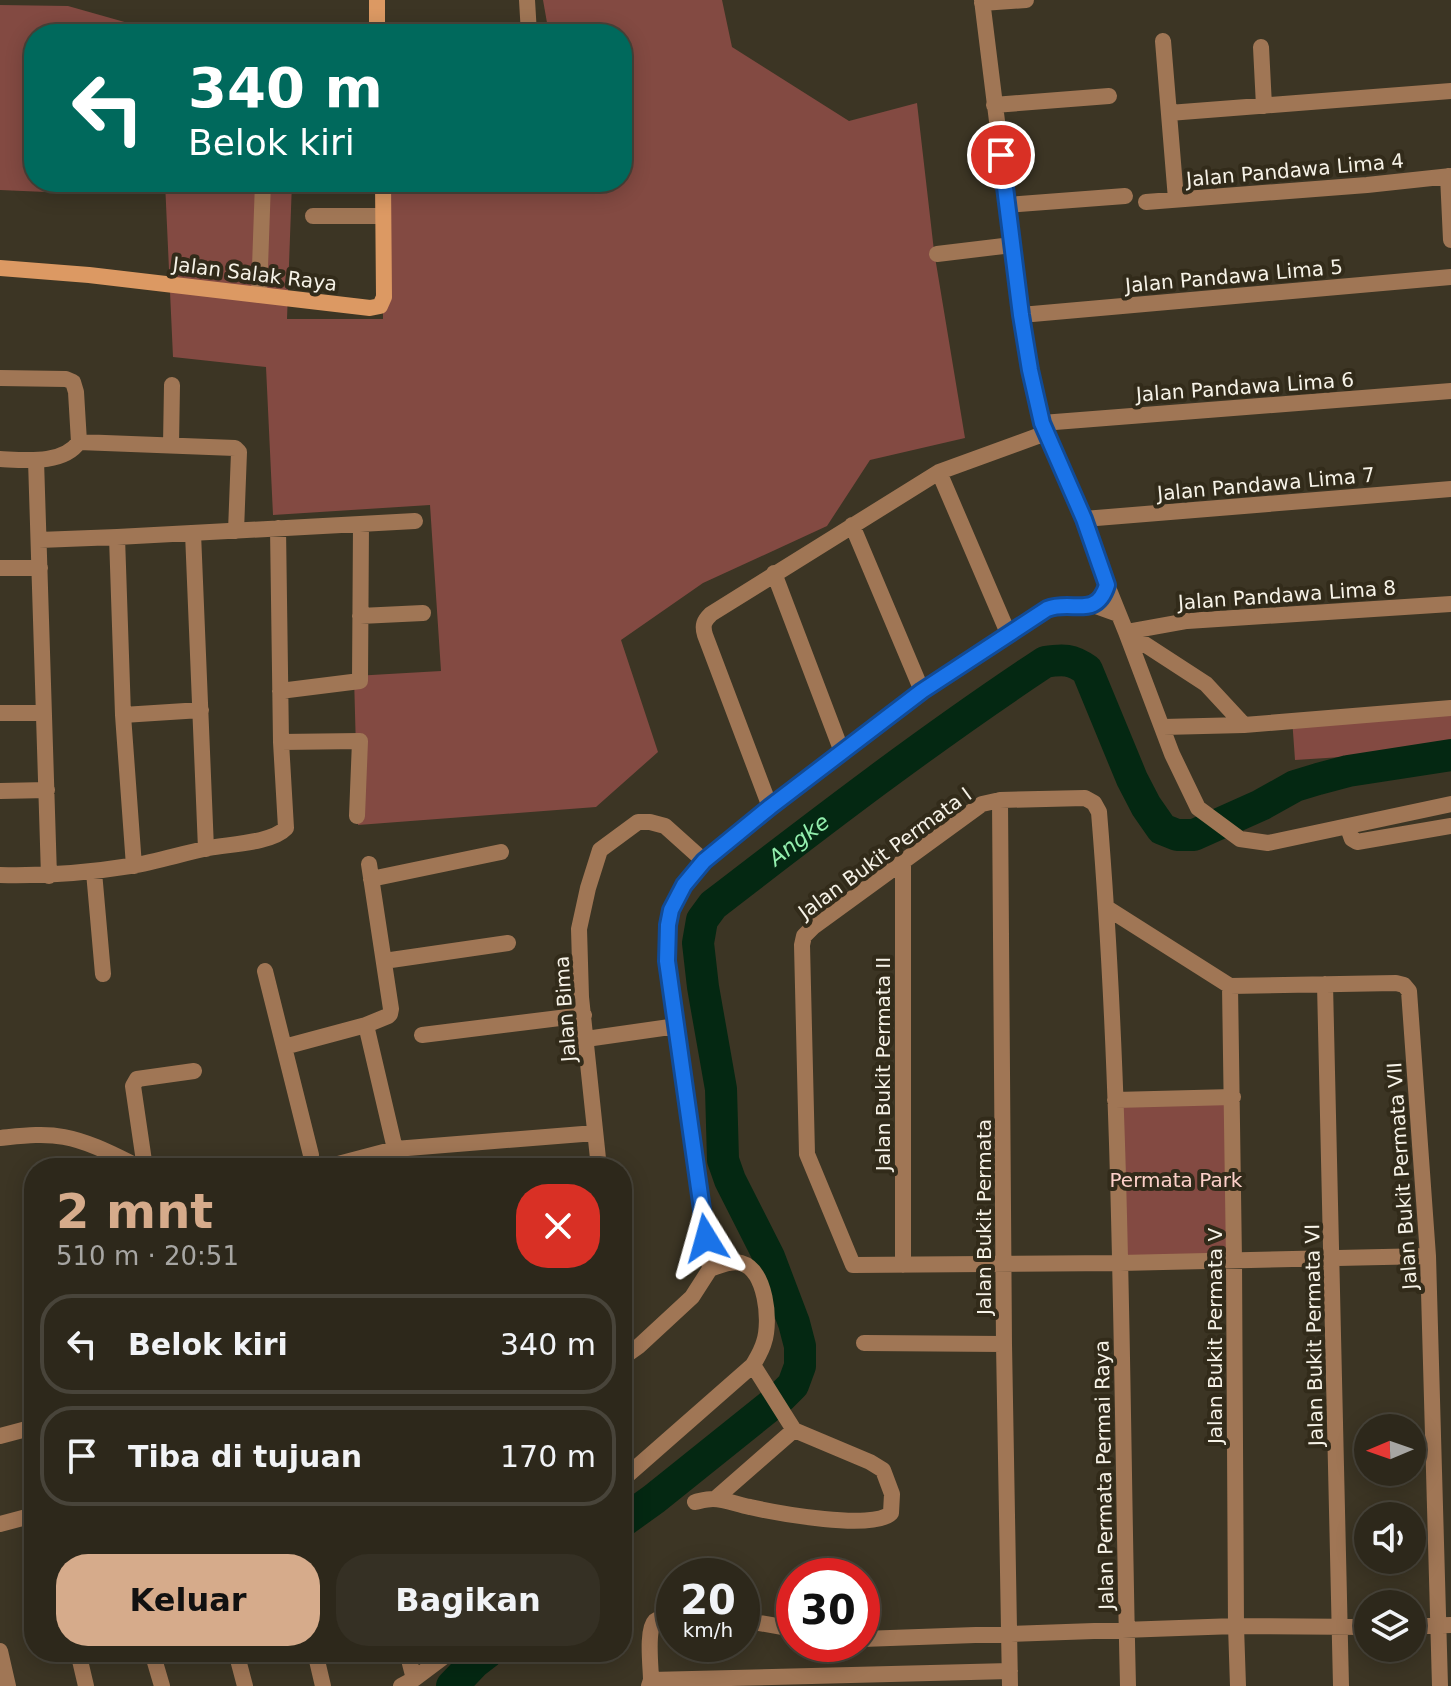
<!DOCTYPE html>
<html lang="id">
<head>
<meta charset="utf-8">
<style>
  :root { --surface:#2d281b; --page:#353024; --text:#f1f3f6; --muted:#a7a6a3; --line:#48443a; --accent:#d6ab8b }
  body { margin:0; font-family:"DejaVu Sans",sans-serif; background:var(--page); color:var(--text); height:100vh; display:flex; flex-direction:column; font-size:30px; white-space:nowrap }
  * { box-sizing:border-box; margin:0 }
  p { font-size:26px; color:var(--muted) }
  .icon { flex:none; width:44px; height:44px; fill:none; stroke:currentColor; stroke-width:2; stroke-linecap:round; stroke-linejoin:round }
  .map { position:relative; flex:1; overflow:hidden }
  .side { position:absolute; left:24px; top:1158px; width:608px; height:504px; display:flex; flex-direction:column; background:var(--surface); border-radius:32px; box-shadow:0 4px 20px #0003,0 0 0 2px var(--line) }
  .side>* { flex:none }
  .hud { position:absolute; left:24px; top:24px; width:608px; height:168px; border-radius:32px; box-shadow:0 4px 20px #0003,0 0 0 2px var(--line); background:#00695c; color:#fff; overflow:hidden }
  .needle { width:52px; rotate:268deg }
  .buttons { position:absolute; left:1354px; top:1414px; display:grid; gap:16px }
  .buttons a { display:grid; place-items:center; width:72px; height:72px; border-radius:50%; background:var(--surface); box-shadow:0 4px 20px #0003,0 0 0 2px var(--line); font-size:40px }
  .speed { position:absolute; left:656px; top:1558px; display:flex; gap:16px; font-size:40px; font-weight:700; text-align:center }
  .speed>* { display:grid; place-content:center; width:104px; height:104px; border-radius:50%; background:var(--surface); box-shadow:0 4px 20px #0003,0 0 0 2px var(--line); line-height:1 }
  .speed small { font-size:20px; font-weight:400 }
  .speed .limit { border:12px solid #d22; background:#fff; color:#111 }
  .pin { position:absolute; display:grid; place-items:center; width:68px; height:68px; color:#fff; margin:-34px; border:4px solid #fff; border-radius:50%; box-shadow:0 2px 8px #0007 }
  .me { position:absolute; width:88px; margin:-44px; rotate:352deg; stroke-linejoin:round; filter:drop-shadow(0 0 6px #0008) }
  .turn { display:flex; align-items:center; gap:28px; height:168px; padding:0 32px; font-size:36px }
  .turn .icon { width:104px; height:104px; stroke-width:2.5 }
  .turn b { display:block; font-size:56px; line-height:68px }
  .round { display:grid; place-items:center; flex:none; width:84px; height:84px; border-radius:32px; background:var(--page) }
  .overview { display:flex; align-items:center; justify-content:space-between; height:136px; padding:0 32px }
  h1 { font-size:48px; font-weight:700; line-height:60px; color:var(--accent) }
  .primary-button { display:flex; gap:16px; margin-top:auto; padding:16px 32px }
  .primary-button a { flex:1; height:92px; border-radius:32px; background:var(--accent); color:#111; font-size:32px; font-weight:700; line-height:92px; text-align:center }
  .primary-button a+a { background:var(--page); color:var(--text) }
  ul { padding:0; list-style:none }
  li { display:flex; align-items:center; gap:24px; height:100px; margin:0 16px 12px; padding:0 16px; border:4px solid var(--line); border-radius:32px }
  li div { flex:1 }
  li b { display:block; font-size:30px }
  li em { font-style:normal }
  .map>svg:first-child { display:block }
  .green { fill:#834a42 }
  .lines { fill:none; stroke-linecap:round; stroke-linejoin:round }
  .river { stroke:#042812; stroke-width:32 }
  .street { stroke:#a07655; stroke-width:16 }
  .secondary { stroke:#dc9963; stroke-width:16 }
  .route-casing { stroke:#114b97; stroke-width:20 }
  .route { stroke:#1a73e8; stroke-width:14 }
  .labels { text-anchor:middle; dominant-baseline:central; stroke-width:8; stroke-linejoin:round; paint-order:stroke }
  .street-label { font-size:20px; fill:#f6f2e7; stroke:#322b1a }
  .park-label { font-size:20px; fill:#fcd0c9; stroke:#322b1a }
  .water-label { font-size:22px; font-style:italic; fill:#93efae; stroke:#322b1a }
</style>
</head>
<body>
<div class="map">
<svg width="1451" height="1686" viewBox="0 0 1451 1686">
  <rect width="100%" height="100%" fill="#3c3524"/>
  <path class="green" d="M 543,0 L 722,0 L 732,47 L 849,121 L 917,103 L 934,251 L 965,438 L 870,460 L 827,526 L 703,583 L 621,640 L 658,752 L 596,807 L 358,825 L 354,676 L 441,671 L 430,505 L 273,515 L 266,367 L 173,357 L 165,182 L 292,182 L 287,319 L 383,319 L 382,182 L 622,182 L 622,34 L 549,34 Z
    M 0,5 L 68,6 L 167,34 L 34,34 L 34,182 L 48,182 L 46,192 L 0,190 Z
    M 1451,702 L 1451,750 L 1295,760 L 1292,718 Z
    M 1233,1097 L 1234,1260 L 1120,1263 L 1115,1100 Z"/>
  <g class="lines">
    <g class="river">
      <path id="s1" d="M 622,1522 L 654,1499 L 781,1397 L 793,1385 L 800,1366 L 800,1346 L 794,1323 L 769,1257 L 730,1180 L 723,1160 L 721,1089 L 703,987 L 698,943 L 702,920 L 713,905 C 822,821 930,738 1045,662 C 1063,659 1072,659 1087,670 L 1132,779 L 1146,806 L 1162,829 L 1177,835 L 1194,835 L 1261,805 L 1295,786 L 1318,779 L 1348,771 L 1451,755"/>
      <path d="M 452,1686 L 475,1662 L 488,1652"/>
    </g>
    <path class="street" d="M 527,0 L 529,34
      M 982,0 L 1021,315 L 1030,370 L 1046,433 L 1084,519 L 1107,585 L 1126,632 L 1206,684 L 1244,725 L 1451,708
      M 982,3 L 1026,0
      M 1163,41 L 1176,199
      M 1261,47 L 1264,106
      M 994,105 L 1109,96
      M 1169,113 L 1451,91
      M 1448,176 L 1451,240
      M 1146,202 L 1367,185 L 1451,176
      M 1007,205 L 1125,196
      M 313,216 L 383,216
      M 937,254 L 1012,245
      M 259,295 L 263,182
      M 1021,315 L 1451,277
      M 0,378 L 66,379 L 73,382 L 76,392 L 79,442
      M 1042,423 L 1451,391
      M 171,445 L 172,385
      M 0,459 C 24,460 63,465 79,442 L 235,448 L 239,452 L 236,531
      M 36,460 L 49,876
      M 939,472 L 1008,633
      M 1084,519 L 1451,489
      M 852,525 L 922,691
      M 193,533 L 206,849
      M 117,537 L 123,715 L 134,866
      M 39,540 L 117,537 L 415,521
      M 0,568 L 40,568
      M 774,573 L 842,752
      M 1451,604 L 1187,621 L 1126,632 L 1172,754 L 1198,808 L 1240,839 L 1268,843 L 1451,804
      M 360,616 L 423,613
      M 280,691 L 360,681 L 361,524
      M 0,713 L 44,713
      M 123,715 L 201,710
      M 1163,727 L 1244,725
      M 281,742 L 360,741 L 357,816
      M 0,791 L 47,790
      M 1000,800 L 1004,1344 L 1010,1686
      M 770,807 L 705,635 C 702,625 704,621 711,614 L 939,472 L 1046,433
      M 1348,828 L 1352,839 L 1357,842 L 1451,826
      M 903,862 L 903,1265
      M 369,864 L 391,1009 L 390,1014 L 388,1016 L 366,1025 L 395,1149
      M 94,872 L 103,974
      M 0,875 C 44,876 87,873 130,866 C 157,862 183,853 209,848 C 230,844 272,843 286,828 L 281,742 L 278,528
      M 371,879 L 501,852
      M 1107,908 L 1230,986 L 1396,983 L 1404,985 L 1409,991 L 1428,1256 L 1440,1686
      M 384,961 L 508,943
      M 265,971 L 311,1155
      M 1325,984 L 1341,1686
      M 1230,986 L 1234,1260 L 1236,1626 L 1238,1686
      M 422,1035 L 584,1015
      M 586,1039 L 677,1026
      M 284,1047 L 366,1025
      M 1115,1100 L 1233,1097
      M 0,1138 C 21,1136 43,1133 64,1137 C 91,1142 116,1156 141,1168
      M 145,1168 L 133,1086 L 137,1079 L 194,1071
      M 323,1168 L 395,1149 L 595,1133
      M 599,1168 L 581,997 L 579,929 L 588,888 L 600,850 L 638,822 L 650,822 L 665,826 L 704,861
      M 710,1269 L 667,961 L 668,925 L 671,910 L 684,885 L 704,861 L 770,807 L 922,691 L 1047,609 L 1057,606 L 1093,605 L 1118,614
      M 864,1343 L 1004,1344
      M 622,1358 L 639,1346 L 692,1297 L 710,1269
      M 0,1436 L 34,1427
      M 622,1480 L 753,1365 C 757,1358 762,1350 764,1342 C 771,1321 766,1270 741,1263 C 731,1260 719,1266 710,1269
      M 715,1499 L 794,1430
      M 695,1502 C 700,1501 707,1499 713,1499 C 725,1499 738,1505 750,1507 C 776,1513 874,1531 891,1513 L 892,1494 L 883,1470 L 870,1462 L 794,1430 L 753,1365
      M 0,1524 L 34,1515
      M 742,1620 L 794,1629
      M 1412,1626 L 1451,1625
      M 862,1639 L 1236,1626 L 1368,1627
      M 0,1651 L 8,1686
      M 78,1652 L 86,1686
      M 152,1652 L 162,1686
      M 236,1652 L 245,1686
      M 315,1652 L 323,1686
      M 407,1652 L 414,1679
      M 651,1680 C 651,1668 646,1630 655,1621 C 660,1617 668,1618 674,1618
      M 401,1686 L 414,1679 L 450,1652
      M 649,1686 L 651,1680 L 1010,1671
      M 1128,1686 C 1121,1395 1123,1103 1099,812 L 1094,803 L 1085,798 L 1000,800 L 982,804 L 813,927 L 804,936 L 802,945 L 807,1154 L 853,1265 L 1120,1263 L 1428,1256"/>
    <path class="secondary" d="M 377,0 L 377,34
      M 0,268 L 89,275 L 370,308 L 380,306 L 384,297 L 383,182"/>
  </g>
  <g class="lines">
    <g class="route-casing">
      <path id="route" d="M 706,1238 L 667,961 L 668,925 L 671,910 L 684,885 L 704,861 L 770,807 L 922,691 L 1047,609 C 1072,599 1096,620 1107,585 L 1084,519 L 1042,423 L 1030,370 L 1021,315 L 1001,155"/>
    </g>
    <use href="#route" class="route"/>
  </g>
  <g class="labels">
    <g class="street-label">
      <text transform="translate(1295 170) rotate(-5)">Jalan Pandawa Lima 4</text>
      <text transform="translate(255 274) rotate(7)">Jalan Salak Raya</text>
      <text transform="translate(1234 276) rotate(-5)">Jalan Pandawa Lima 5</text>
      <text transform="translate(1245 387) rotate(-4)">Jalan Pandawa Lima 6</text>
      <text transform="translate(1266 484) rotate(-5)">Jalan Pandawa Lima 7</text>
      <text transform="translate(1287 595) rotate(-4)">Jalan Pandawa Lima 8</text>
      <text transform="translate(885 853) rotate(-36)">Jalan Bukit Permata I</text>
      <text transform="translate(565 1009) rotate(-94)">Jalan Bima</text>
      <text transform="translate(883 1064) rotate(-90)">Jalan Bukit Permata II</text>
      <text transform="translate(1402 1176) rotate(-94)">Jalan Bukit Permata VII</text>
      <text transform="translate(984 1217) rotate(-90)">Jalan Bukit Permata</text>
      <text transform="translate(1314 1335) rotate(-91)">Jalan Bukit Permata VI</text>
      <text transform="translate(1215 1336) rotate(-90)">Jalan Bukit Permata V</text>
      <text transform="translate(1104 1475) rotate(-91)">Jalan Permata Permai Raya</text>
    </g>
    <g class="park-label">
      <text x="1176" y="1180">Permata Park</text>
    </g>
    <g class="water-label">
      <text stroke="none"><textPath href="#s1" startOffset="830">Angke</textPath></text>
    </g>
  </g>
</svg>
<div class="buttons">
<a><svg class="needle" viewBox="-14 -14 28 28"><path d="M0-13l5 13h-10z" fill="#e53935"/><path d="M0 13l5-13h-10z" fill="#a7a6a3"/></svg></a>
<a><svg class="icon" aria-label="sound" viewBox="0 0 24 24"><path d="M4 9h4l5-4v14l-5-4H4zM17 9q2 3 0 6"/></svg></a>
<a><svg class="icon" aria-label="layers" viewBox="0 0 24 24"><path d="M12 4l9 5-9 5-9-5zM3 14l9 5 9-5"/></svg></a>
</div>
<div class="speed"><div>20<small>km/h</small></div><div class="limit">30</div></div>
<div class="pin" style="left:1001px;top:155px;background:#d93025"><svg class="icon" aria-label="arrive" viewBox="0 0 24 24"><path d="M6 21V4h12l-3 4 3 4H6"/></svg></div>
<svg class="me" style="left:706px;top:1238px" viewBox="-20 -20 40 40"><path d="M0-17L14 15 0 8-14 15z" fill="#1a73e8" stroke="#fff" stroke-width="4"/></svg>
<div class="hud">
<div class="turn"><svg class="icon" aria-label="left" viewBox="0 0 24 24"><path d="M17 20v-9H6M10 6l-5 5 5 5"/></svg><div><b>340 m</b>Belok kiri</div></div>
</div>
<section class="side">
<div class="overview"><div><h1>2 mnt</h1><p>510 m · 20:51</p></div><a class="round" style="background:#d93025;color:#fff"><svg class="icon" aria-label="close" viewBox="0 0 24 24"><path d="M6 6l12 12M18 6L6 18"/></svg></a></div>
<ul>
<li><svg class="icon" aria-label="left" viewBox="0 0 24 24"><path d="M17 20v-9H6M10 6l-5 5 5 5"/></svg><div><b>Belok kiri</b></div><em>340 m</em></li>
<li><svg class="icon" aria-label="arrive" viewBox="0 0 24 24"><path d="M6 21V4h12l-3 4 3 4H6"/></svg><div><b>Tiba di tujuan</b></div><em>170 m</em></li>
</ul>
<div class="primary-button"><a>Keluar</a><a>Bagikan</a></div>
</section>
</div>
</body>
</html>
